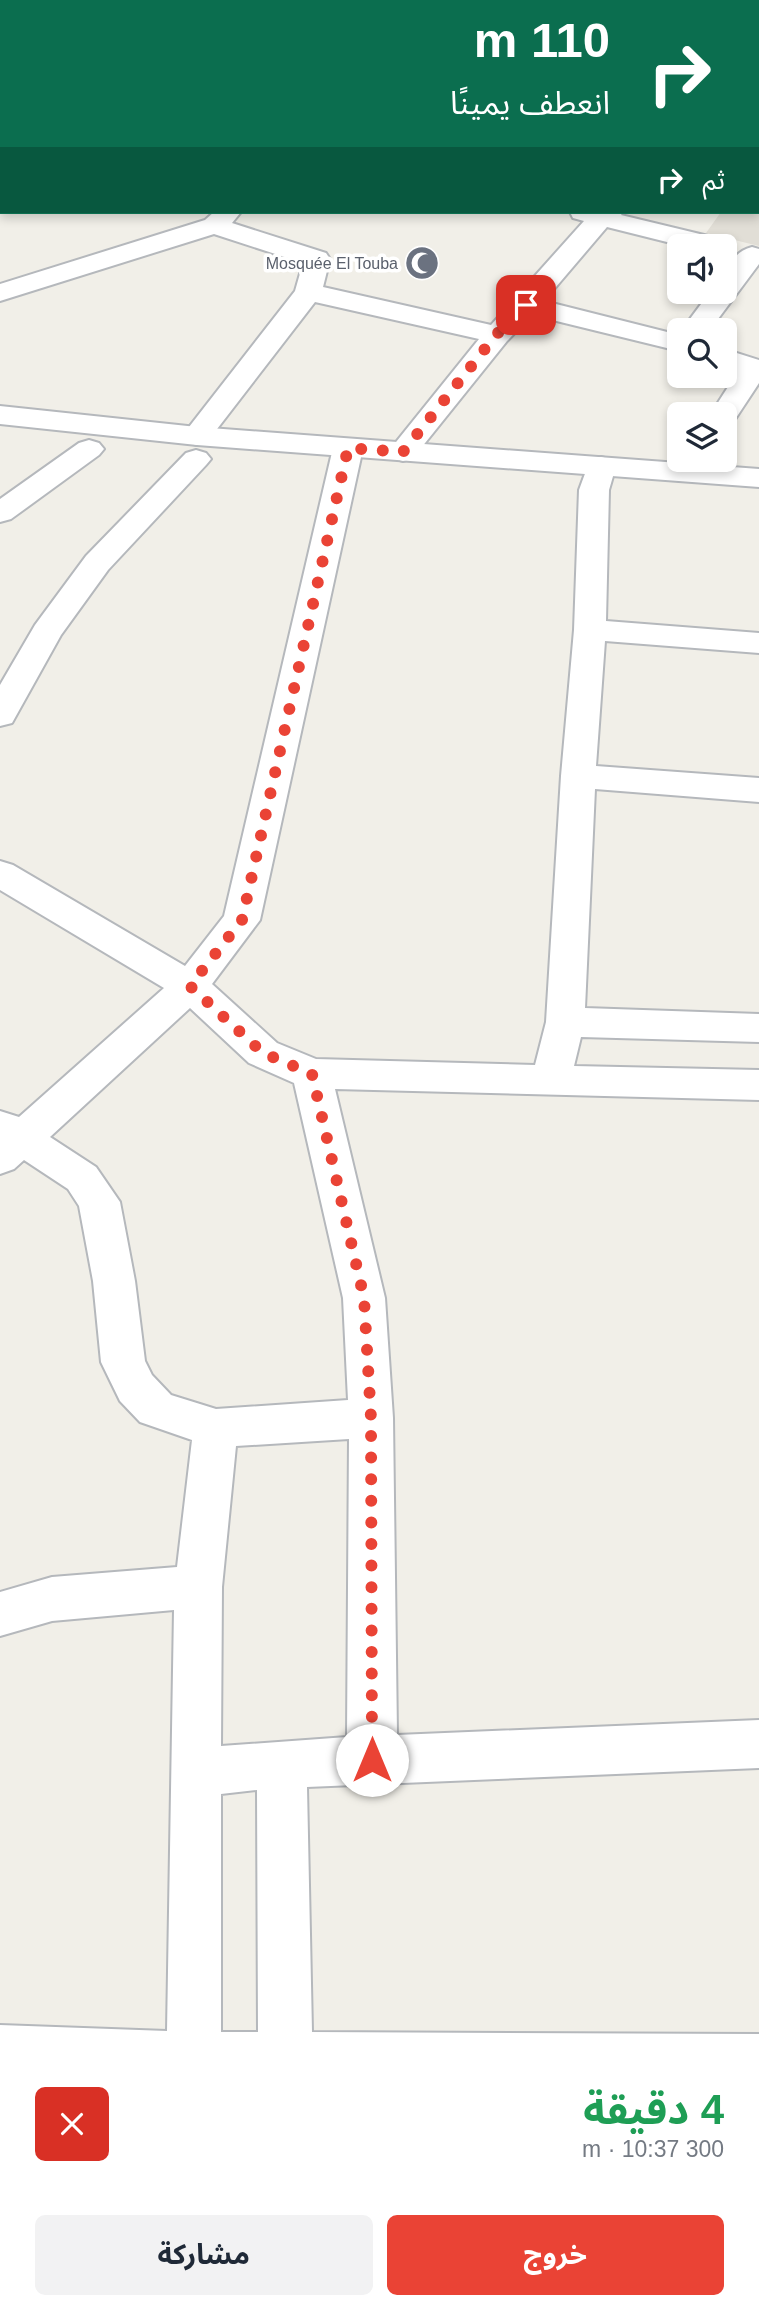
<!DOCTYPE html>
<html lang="ar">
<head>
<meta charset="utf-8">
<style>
  :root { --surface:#fff; --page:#f2f2f3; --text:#1f2937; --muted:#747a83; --accent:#ea4335 }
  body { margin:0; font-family:Helvetica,"Noto Sans Arabic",sans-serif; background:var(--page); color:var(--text); direction:rtl; height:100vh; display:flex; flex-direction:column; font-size:26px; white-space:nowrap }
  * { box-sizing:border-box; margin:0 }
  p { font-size:23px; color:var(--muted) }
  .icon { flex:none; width:38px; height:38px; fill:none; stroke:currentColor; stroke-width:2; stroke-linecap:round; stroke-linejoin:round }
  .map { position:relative; height:2064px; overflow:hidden; direction:ltr }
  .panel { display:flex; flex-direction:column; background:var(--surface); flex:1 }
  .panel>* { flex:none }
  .guide { position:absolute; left:0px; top:0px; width:760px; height:214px; box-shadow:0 4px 10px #0003; direction:rtl; background:#0b6e4f; color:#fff; overflow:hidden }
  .tools { position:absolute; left:667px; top:234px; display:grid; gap:14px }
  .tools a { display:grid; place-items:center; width:70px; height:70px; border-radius:10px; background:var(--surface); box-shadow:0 4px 10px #0003; font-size:35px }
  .pin { position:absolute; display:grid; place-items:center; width:60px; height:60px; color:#fff; margin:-30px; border-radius:14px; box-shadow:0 4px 10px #0006 }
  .me { position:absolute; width:77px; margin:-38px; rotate:0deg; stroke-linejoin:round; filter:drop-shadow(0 0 5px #0008) }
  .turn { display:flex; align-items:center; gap:24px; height:147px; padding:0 35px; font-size:32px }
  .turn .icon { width:91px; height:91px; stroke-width:2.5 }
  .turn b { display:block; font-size:49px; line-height:60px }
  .then { display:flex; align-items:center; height:66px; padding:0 35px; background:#0003; gap:14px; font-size:26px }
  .round { display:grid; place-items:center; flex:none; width:74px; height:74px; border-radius:10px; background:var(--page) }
  .overview { display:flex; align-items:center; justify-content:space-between; height:119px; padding:0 35px }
  h1 { font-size:42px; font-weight:700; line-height:52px; color:#1e9e55 }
  .primary-button { display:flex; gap:14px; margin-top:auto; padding:14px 35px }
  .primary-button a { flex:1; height:80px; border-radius:10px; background:var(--accent); color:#fff; font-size:28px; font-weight:700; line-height:80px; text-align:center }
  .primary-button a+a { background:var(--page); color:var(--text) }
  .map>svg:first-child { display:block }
  .education { fill:#e1ded6 }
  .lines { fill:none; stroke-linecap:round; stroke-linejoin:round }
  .minor-casing { stroke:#b5b8bc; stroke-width:4 }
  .tertiary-casing { stroke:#b5b8bc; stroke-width:4 }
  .secondary-casing { stroke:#b6babf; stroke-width:4 }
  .minor { fill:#fff; fill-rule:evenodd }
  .tertiary { fill:#fff; fill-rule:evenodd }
  .secondary { fill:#fff; fill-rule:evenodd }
  .route { stroke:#ea4335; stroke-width:12; stroke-dasharray:0 21.6 }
  .labels { text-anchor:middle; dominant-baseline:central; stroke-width:7; stroke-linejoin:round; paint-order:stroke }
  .far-worship-label { font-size:16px; fill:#5b616d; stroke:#fff; text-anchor:end }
</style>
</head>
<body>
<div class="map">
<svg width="759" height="2064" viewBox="0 0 759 2064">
  <rect width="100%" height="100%" fill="#f1efe8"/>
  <path class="education" d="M 758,130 L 759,130 L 759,246 L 706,233 L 721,212 L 758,212 Z"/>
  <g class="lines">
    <g class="minor-casing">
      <path id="minor" d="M 511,0 L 542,0 L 510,2 Z
        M 701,0 L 724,0 L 700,2 Z
        M 758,9 L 759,9 L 759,23 L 758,23 Z
        M 214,212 L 241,212 L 232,223 L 326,253 L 330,259 L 323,287 L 491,325 L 584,221 L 573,218 L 570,212 L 623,212 L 621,215 L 729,241 L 733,247 L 724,254 L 724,247 L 687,247 L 607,227 L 544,301 L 679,335 L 679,351 L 532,315 L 507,341 L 413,458 L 403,461 L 393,458 L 388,452 L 479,339 L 315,302 L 207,442 L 197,445 L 187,442 L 182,436 L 295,291 L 303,263 L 214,234 L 0,301 L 0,284 L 205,220 Z
        M 752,247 L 759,249 L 759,264 L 709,331 L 681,331 L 710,292 L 724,292 C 724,273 731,252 752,247 Z
        M 724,349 L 759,360 L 759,383 L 734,421 L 724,424 L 724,415 L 710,415 L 735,376 L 734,369 L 724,366 Z
        M 348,439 L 358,442 L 363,448 L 260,920 L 212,984 L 277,1043 L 316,1059 L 535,1065 L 546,1022 L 561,776 L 574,630 L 579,490 L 590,460 L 601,457 L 612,460 L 616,466 L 609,490 L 606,621 L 759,633 L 759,653 L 605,641 L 596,766 L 759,778 L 759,802 L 595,789 L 585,1008 L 759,1014 L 759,1042 L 581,1037 L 574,1066 L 759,1070 L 759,1100 L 335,1089 L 385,1298 L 393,1418 L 397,1735 L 759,1720 L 759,1768 L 307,1787 L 312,2032 L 759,2034 L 759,2064 L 0,2064 L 0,2025 L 167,2031 L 174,1610 L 52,1621 L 0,1636 L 0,1592 L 52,1577 L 177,1567 L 192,1440 L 140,1422 L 120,1401 L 101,1362 L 93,1281 L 79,1206 L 68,1189 L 24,1160 L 14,1169 L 0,1174 L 0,1111 L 19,1117 L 164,988 L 0,890 L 0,861 L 13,865 L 185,966 L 224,916 L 333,448 L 338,442 ZM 190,1008 L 249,1063 L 294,1083 L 343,1298 L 348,1400 L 216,1409 L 171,1395 L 152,1375 L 145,1361 L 135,1281 L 120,1202 L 96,1167 L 50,1137 ZM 349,1439 L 347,1737 L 221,1746 L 222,1587 L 236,1446 ZM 257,1790 L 258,2032 L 221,2032 L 221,1794 Z
        M 89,440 L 99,443 L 104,449 L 99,455 L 11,519 L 0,522 L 0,499 L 79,443 Z
        M 196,450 L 206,453 L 211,459 L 206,465 L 108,570 L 61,635 L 12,723 L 0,726 L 0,685 L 35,625 L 86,556 L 186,453 Z
        M 682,460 L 712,460 L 700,478 L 689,481 L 678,478 L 674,472 Z"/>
    </g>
    <g class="tertiary-casing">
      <path id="tertiary" d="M 0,406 L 197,427 L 759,469 L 759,487 L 197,445 L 0,424 Z"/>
    </g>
    <g class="secondary-casing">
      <path id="secondary" d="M 278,0 L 303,0 L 277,2 Z
        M 0,150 L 2,150 L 0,166 Z"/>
    </g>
    <use href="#minor" class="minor"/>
    <use href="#tertiary" class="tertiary"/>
    <use href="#secondary" class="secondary"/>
  </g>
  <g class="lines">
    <path class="route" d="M 372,1760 L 371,1418 L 364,1298 L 312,1074 L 263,1053 L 190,986 L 242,920 L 348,448 L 403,452 L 496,335 L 526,305"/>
  </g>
  <defs>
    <g id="mosque-disc" transform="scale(1.75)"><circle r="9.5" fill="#6b7280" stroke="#fff"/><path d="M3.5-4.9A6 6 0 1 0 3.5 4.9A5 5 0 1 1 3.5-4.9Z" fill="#fff"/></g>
  </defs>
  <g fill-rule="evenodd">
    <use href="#mosque-disc" x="422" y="263"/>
  </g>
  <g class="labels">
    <g class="far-worship-label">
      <text x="398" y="263">Mosquée El Touba</text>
    </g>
  </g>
</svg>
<div class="tools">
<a><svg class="icon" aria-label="sound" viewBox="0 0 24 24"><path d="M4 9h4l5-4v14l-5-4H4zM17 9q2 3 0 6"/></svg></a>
<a><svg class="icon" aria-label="search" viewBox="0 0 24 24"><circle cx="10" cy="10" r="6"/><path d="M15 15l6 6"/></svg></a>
<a><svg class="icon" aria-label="layers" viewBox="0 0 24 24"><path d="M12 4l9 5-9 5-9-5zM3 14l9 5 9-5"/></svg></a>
</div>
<div class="pin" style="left:526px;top:305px;background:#d93025"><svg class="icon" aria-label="arrive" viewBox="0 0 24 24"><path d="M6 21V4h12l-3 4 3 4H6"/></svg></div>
<svg class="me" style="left:372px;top:1760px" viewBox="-20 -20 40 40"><circle r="19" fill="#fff"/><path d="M0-13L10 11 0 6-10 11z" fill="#ea4335"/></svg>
<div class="guide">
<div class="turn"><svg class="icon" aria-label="right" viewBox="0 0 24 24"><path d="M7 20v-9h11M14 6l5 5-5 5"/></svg><div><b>110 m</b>انعطف يمينًا</div></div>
<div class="then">ثم<svg class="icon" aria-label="right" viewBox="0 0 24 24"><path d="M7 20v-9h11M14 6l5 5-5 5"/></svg></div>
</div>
</div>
<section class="panel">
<div class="overview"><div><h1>4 دقيقة</h1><p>300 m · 10:37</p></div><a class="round" style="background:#d93025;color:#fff"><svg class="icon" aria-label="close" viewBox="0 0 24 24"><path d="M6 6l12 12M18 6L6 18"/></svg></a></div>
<div class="primary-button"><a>خروج</a><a>مشاركة</a></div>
</section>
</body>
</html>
